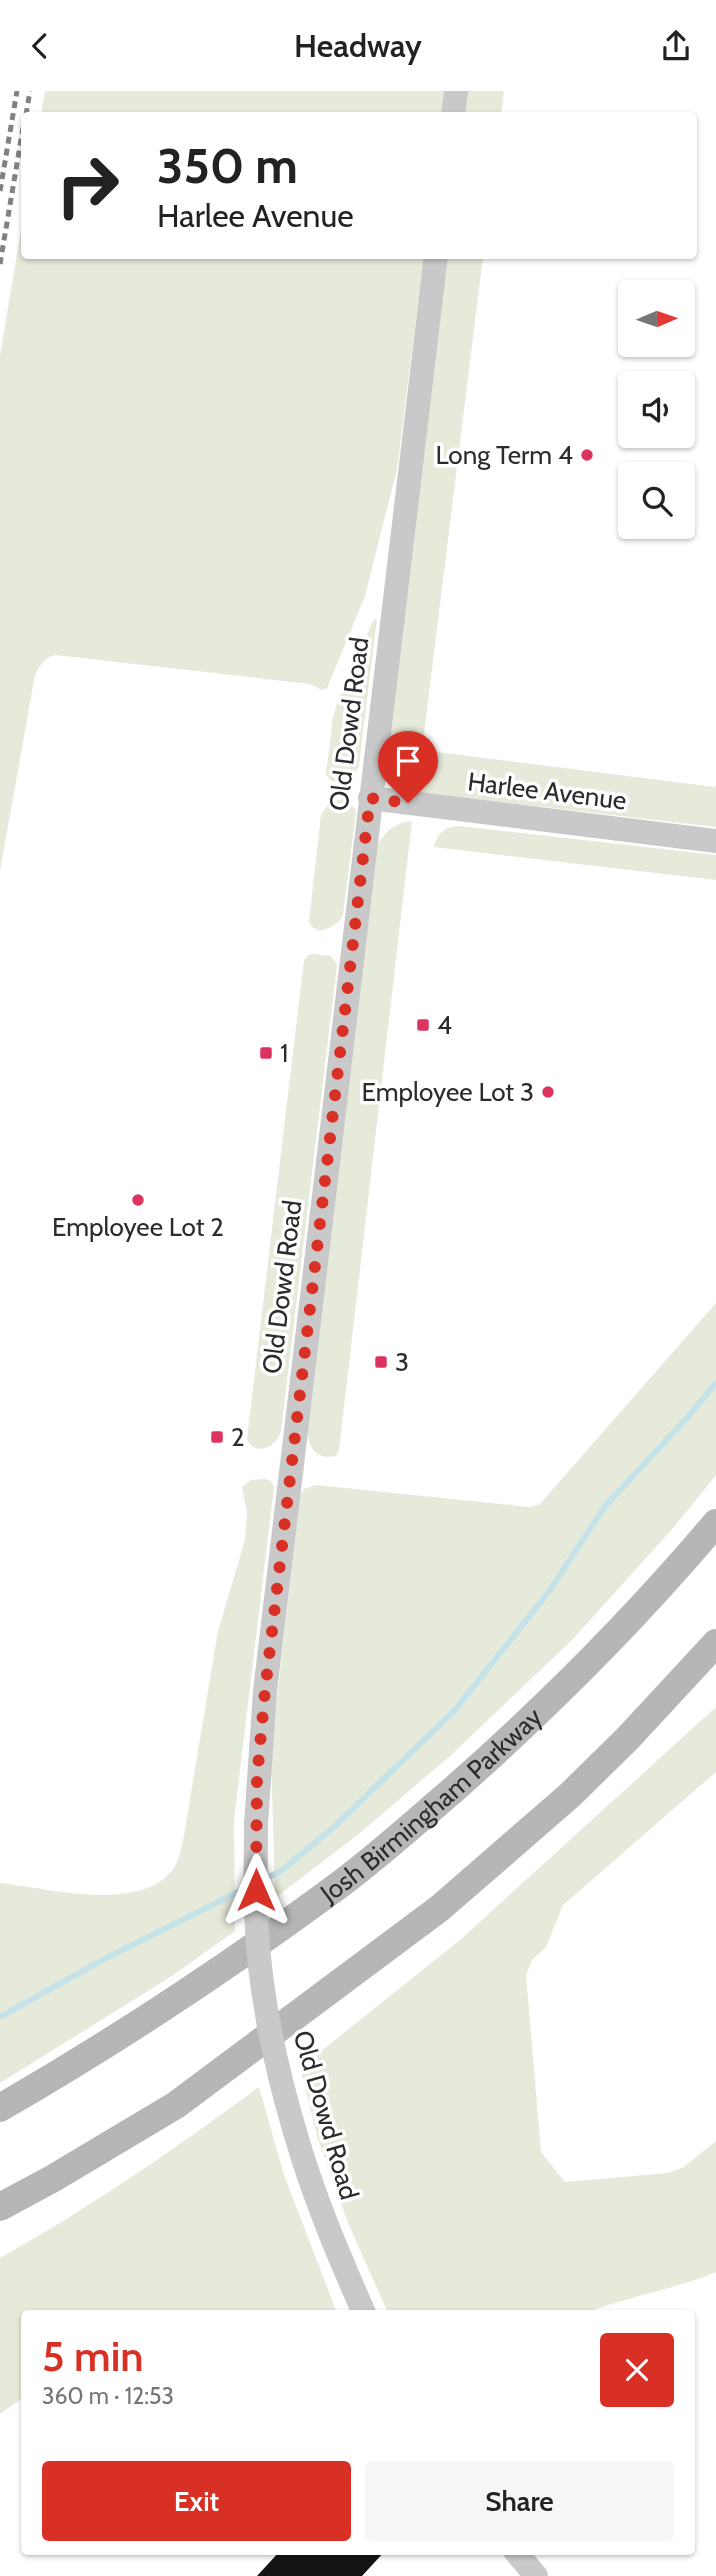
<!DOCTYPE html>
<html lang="en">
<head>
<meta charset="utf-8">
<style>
  :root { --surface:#fff; --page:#f6f6f6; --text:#222; --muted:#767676; --accent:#d93025 }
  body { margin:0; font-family:Cabin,sans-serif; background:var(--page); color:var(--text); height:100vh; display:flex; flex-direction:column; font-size:26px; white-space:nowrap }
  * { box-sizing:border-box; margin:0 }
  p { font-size:23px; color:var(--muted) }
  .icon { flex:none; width:38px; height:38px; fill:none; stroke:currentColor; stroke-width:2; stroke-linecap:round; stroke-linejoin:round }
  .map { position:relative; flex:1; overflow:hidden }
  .panel { position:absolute; left:21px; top:2219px; width:674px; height:245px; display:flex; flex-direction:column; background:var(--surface); border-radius:7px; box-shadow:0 2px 5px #0004 }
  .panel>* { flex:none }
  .top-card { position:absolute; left:21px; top:21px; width:676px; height:147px; border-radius:7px; box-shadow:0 2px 5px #0004; background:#fff; color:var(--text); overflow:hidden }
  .needle { width:46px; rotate:88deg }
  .tools { position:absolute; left:618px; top:189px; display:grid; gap:14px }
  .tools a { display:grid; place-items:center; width:77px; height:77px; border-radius:7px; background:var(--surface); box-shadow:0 2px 5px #0004; font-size:35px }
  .pin { position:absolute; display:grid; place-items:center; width:60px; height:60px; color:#fff; margin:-72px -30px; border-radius:50% 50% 50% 0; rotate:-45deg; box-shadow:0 0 7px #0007 }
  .pin .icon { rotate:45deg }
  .me { position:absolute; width:77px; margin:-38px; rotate:0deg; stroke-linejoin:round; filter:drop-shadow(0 0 5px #0008) }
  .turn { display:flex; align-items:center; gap:24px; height:147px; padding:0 21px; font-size:32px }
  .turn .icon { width:91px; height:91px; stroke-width:2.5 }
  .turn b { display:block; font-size:49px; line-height:60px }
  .round { display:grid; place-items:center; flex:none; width:74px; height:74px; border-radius:7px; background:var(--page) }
  .overview { display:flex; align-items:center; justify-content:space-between; height:119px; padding:0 21px }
  h1 { font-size:42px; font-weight:600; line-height:52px; color:var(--accent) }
  .action { display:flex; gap:14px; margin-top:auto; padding:14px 21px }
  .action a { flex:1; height:80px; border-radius:7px; background:var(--accent); color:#fff; font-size:28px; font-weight:600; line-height:80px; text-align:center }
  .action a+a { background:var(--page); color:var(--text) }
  header { display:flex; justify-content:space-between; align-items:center; height:91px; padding:0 21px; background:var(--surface); font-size:32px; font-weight:600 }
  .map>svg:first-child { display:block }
  .green { fill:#e5eada }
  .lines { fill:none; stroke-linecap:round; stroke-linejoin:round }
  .stream { stroke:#c6e2e9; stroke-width:6 }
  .building { fill:#131313 }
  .tertiary { stroke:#c9c9c9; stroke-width:24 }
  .secondary { stroke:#b6b6b6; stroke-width:28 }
  .rail { stroke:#818181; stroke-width:5; stroke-dasharray:7 5; stroke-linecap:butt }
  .tertiary-bridge { stroke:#c9c9c9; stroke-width:24 }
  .route { stroke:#d93025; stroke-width:12; stroke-dasharray:0 21.6 }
  .poi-dot { fill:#dd345f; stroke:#fff; stroke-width:2.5 }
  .labels { text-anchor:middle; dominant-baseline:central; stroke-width:7; stroke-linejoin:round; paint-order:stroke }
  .poi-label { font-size:26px; fill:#2c2c2c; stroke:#fff; text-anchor:start }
  .street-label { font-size:26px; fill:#2c2c2c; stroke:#fff }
</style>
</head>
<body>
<header><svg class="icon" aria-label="back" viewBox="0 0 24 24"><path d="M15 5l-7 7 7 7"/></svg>Headway<svg class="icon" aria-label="share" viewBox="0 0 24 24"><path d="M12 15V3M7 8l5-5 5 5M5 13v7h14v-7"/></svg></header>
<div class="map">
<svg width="716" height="2485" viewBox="0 0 716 2485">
  <rect width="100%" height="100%" fill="#fff"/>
  <path class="green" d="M 45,0 L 444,0 L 441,24 L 41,24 Z
    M 467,0 L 504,0 L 501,24 L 464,24 Z
    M 24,121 L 24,164 L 424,165 L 397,378 L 365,505 L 327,597 L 322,599 L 310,593 L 55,564 C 45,567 39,575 35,584 L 0,780 L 0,264 Z
    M 447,165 L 483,165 L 422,659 L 714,696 L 716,694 L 716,736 L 423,702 C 401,694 394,682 389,660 Z
    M 377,527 L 359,674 C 354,687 345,693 331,690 L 326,683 L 333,626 L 338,609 L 373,530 Z
    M 345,708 L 351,711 L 356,722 L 343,824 C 337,835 330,837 319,840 L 312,836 L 309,831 L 321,724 C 327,713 333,710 345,708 Z
    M 412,730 L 339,1359 L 336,1365 C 316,1369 308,1357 307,1339 L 377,756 C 385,740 394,732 412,730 Z
    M 458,735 L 716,764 L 716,789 L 434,756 C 438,742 444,736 458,735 Z
    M 313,863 L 331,865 L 337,874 L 281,1340 C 278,1355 254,1367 247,1348 L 304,869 L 308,864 Z
    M 716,1212 L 716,1384 L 674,1436 L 572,1549 L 450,1665 L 360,1742 L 275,1807 L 271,1660 L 300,1405 L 304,1398 L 316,1394 L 529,1416 L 539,1414 Z
    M 265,1388 L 271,1390 L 274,1396 L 234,1729 L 235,1840 L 172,1885 L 0,1992 L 0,1792 C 46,1797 132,1820 168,1784 C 178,1775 180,1762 183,1750 L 218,1540 L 245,1449 L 247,1422 L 242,1396 L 251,1389 Z
    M 716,1616 L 716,1681 L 563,1814 L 546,1856 L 532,1869 L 526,1884 L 541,2061 L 565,2091 L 668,2082 L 684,2076 L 716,2050 L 716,2181 C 673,2199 628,2205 586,2222 L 388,2222 L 348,2132 L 318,2048 L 300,1977 L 460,1849 Z
    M 259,1996 L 284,2084 L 337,2222 L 24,2222 L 24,2306 L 0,2323 L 0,2167 C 91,2116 175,2058 259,1996 Z"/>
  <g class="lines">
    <path class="stream" d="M 262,1789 L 281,1780 L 334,1736 L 455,1619 L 550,1499 L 605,1415 L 687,1327 L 716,1292
      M 0,1926 L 106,1867 L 250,1795"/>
  </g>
  <path class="building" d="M 280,2460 L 385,2460 L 362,2485 L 257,2485 Z"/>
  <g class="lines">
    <path class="tertiary" d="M 453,24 L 456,0
      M 370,707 L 716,750
      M 256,1733 L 265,1600 L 436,164
      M 295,2041 C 313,2104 338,2163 364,2222
      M 515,2460 L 536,2485"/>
    <g class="secondary">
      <path id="s1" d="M 0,2017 C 114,1951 225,1878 331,1800 C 374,1769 413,1733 453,1699 C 547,1616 635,1528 716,1432"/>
      <path d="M 0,2116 L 52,2088 L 176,2014 L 440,1817 L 570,1704 L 628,1647 L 716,1552"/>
    </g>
    <path class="rail" d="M 26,24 L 30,0
      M 0,100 L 17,0
      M 0,173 L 24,31"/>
    <path class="tertiary-bridge" d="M 256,1733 C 256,1761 255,1790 256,1819 C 258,1894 274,1970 295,2041"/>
  </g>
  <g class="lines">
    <path class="route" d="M 256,1799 L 257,1687 L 265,1600 L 370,707 L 408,712"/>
  </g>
  <g class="poi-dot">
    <circle cx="587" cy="364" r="7"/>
    <rect x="416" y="927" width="14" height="14" rx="3.5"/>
    <rect x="259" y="955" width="14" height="14" rx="3.5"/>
    <circle cx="548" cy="1001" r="7"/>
    <circle cx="138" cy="1109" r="7"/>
    <rect x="374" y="1264" width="14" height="14" rx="3.5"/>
    <rect x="210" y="1339" width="14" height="14" rx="3.5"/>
  </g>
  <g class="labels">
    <g class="poi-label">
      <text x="573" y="364" text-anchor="end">Long Term 4</text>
      <text x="437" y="934">4</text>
      <text x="280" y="962">1</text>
      <text x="534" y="1001" text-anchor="end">Employee Lot 3</text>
      <text x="138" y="1136" text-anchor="middle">Employee Lot 2</text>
      <text x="395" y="1271">3</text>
      <text x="231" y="1346">2</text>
    </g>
    <g class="street-label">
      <text transform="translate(349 633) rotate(-83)">Old Dowd Road</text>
      <text transform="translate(547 700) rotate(7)">Harlee Avenue</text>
      <text transform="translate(282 1196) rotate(-83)">Old Dowd Road</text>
      <text stroke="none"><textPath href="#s1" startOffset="528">Josh Birmingham Parkway</textPath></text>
      <text transform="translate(326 2024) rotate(74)">Old Dowd Road</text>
    </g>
  </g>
</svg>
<div class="tools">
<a><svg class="needle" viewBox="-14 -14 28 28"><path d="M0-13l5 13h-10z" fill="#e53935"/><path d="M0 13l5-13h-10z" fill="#767676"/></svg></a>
<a><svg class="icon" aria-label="sound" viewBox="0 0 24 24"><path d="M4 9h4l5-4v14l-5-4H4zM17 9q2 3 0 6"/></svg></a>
<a><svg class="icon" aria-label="search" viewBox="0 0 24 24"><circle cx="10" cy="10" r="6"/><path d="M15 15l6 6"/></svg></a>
</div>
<div class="pin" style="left:408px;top:712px;background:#d93025"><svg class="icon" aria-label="arrive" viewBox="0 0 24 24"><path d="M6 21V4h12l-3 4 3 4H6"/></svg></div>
<svg class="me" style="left:256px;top:1799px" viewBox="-20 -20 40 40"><path d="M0-17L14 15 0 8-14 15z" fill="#d93025" stroke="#fff" stroke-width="4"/></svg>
<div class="top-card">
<div class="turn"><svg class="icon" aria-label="right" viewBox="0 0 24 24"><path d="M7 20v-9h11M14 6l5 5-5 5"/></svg><div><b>350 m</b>Harlee Avenue</div></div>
</div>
<section class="panel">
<div class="overview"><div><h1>5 min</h1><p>360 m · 12:53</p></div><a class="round" style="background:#d93025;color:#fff"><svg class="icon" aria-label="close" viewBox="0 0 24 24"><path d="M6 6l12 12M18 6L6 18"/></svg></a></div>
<div class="action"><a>Exit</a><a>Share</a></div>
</section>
</div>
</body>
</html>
